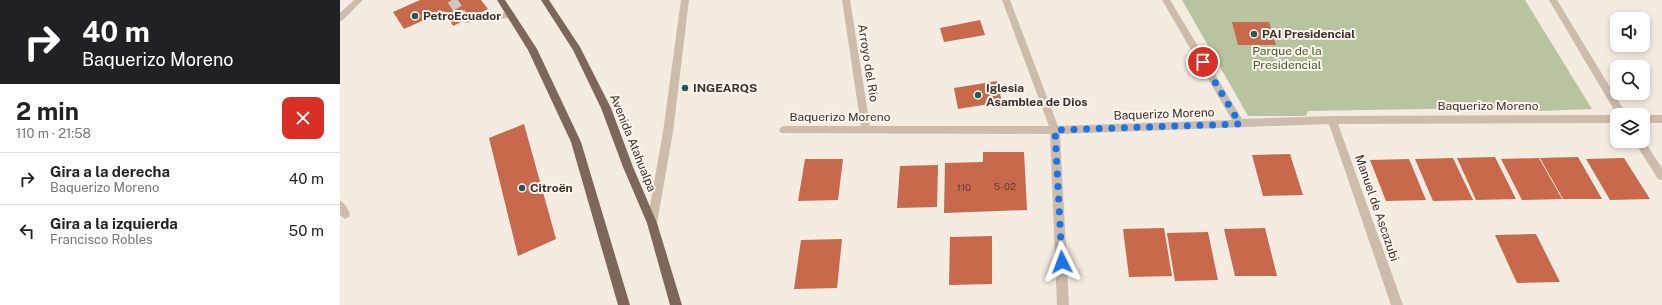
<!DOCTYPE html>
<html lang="es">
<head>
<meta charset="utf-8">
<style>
  :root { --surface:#fff; --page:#f2f2f2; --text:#222; --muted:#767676; --line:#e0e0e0 }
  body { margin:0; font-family:"Public Sans",sans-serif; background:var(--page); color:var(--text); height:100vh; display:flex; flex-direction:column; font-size:15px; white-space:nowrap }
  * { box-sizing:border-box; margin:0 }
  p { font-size:13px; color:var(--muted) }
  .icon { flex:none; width:22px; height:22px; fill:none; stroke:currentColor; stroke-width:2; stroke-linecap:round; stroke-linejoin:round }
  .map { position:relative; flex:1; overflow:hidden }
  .details { display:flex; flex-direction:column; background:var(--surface); width:340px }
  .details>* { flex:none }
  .top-card { background:#202124; color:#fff; overflow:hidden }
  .buttons { position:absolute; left:1270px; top:12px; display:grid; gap:8px }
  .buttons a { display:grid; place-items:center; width:40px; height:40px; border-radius:8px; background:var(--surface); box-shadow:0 2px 6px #0003; font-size:20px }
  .pin { position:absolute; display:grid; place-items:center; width:34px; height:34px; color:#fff; margin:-17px; border:2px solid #fff; border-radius:50%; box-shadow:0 1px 4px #0007 }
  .me { position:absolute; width:44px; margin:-22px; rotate:357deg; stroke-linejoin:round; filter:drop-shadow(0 0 3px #0008) }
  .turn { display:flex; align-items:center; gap:14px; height:84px; padding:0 16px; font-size:18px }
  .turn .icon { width:52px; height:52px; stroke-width:2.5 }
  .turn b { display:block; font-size:28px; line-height:34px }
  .round { display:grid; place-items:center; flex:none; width:42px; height:42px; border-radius:8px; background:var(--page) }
  .summary { display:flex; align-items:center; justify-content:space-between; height:68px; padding:0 16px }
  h1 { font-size:24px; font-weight:700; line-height:30px }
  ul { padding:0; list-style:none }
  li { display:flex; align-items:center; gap:12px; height:52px; padding:0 16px; border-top:1px solid var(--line) }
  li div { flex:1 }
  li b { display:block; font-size:15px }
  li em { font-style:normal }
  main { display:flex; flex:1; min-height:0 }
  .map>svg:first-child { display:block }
  .green { fill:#b8c4a0 }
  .building { fill:#c8694b }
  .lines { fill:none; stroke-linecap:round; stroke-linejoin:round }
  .minor-tunnel { stroke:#cfc6bd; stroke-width:10; stroke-dasharray:10 5; stroke-linecap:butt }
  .minor { fill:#cdbbac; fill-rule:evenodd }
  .major { fill:#7d675c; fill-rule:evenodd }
  .route { stroke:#1a73e8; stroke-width:7; stroke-dasharray:0 12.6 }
  .poi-dot { fill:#1f5a5e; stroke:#fbf5ee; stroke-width:1.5 }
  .labels { text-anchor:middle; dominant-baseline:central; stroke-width:4; stroke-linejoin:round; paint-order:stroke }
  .number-label { font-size:10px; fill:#5e3e33 }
  .poi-label { font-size:12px; font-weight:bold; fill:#3b302b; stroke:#fbf5ee; text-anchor:start }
  .park-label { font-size:12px; fill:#4a5a2e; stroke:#fbf5ee }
  .street-label { font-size:12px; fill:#3b302b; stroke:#fbf5ee }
</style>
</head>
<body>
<main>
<section class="details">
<div class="top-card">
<div class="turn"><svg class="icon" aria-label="right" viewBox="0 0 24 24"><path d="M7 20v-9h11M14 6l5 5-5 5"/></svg><div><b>40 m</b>Baquerizo Moreno</div></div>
</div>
<div class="summary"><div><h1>2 min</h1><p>110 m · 21:58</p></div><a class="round" style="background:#d93025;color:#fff"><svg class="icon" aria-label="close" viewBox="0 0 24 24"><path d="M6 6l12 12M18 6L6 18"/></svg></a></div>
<ul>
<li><svg class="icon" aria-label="right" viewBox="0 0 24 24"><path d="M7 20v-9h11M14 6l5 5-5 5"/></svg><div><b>Gira a la derecha</b><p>Baquerizo Moreno</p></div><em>40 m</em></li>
<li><svg class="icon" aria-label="left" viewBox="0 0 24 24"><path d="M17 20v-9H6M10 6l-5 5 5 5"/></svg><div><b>Gira a la izquierda</b><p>Francisco Robles</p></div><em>50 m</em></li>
</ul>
</section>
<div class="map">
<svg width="1322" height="305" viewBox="0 0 1322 305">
  <rect width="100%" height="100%" fill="#f4ebe1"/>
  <path class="green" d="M 842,0 L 1185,0 L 1252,109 L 1200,111 L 1194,107 L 968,111 L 966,116 L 908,116 Z"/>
  <path class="building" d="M 80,0 L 141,0 L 148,9 L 113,26 L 104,11 L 64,29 L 53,12 Z
    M 640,20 L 645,35 L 604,42 L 600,28 Z
    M 892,22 L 929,22 L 936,45 L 898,45 Z
    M 657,81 L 662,102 L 618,109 L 614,88 Z
    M 184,124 L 216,239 L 178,256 L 149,138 Z
    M 643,152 L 684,152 L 687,210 L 604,213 L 605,163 L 643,162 Z
    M 950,154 L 963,195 L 923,196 L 912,155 Z
    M 1155,157 L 1176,199 L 1136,200 L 1117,158 Z
    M 1238,157 L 1262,199 L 1223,199 L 1200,158 Z
    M 1113,158 L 1133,200 L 1093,201 L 1075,159 Z
    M 1199,158 L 1222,199 L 1182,200 L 1161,159 Z
    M 1284,158 L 1310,199 L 1270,200 L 1246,159 Z
    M 465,159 L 503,159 L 498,200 L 458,201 Z
    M 1069,159 L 1086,200 L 1046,201 L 1030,160 Z
    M 598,165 L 597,207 L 557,208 L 560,166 Z
    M 824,228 L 832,276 L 789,277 L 783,229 Z
    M 925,228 L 937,276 L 895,276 L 884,229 Z
    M 868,232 L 878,280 L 835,281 L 827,233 Z
    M 1196,234 L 1220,282 L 1177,283 L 1155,235 Z
    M 652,236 L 652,284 L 609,285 L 610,237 Z
    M 502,239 L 497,288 L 454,289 L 461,240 Z"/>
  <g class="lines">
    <path class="minor-tunnel" d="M 112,0 L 125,20"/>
    <path class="minor" d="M 14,0 L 23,0 L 3,20 L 0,21 L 0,13 Z
      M 341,0 L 349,0 L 333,132 L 317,223 L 316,226 L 312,228 L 308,226 L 307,223 L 323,132 Z
      M 502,0 L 510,0 L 530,126 L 709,126 L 662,0 L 670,0 L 718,126 L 892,120 L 822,0 L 830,0 L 902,119 L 992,116 L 1277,115 L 1277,123 L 998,124 L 1063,305 L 1051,305 L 989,124 L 720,134 L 729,305 L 717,305 L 710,134 L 441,133 L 439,130 L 441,127 L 444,126 L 521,126 Z
      M 1209,0 L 1217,0 L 1287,115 L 1277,115 Z
      M 171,12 L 174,13 L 175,15 L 174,17 L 125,23 L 121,20 L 125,17 Z
      M 1303,115 L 1322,115 L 1322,123 L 1303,123 Z
      M 1303,139 L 1322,168 L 1322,180 L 1318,179 L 1294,141 L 1303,141 Z
      M 0,201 C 5,203 8,209 10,214 L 9,217 L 5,219 L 0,215 Z"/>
    <path class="major" d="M 157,0 L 165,0 L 197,49 L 241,142 L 290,305 L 278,305 L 231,142 L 188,50 Z
      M 201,0 L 209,0 L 240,47 L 271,108 L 293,167 L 317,223 L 342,305 L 330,305 L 307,223 L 283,167 L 261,108 L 233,50 Z"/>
  </g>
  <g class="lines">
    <path class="route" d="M 722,262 L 715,130 L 900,124 L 863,62"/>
  </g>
  <g class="poi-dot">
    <circle cx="75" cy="16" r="4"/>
    <circle cx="914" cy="34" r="4"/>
    <circle cx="345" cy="88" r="4"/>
    <circle cx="638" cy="95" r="4"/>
    <circle cx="182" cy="188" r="4"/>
  </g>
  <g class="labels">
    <g class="number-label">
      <text x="665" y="186">5-02</text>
      <text x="624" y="187">110</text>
    </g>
    <g class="poi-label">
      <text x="83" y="16">PetroEcuador</text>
      <text x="922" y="34">PAI Presidencial</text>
      <text x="353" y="88">INGEARQS</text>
      <text x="646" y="88">Iglesia<tspan x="646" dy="14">Asamblea de Dios</tspan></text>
      <text x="190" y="188">Citroën</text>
    </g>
    <g class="park-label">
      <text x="947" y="51">Parque de la<tspan x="947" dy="14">Presidencial</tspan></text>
    </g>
    <g class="street-label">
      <text transform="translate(528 63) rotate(81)">Arroyo del Rio</text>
      <text x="1148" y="106">Baquerizo Moreno</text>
      <text transform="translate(824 114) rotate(-2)">Baquerizo Moreno</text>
      <text x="500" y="117">Baquerizo Moreno</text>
      <text transform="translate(293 143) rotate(68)">Avenida Atahualpa</text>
      <text transform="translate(1037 208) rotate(71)">Manuel de Ascazubi</text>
    </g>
  </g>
</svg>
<div class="buttons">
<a><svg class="icon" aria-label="sound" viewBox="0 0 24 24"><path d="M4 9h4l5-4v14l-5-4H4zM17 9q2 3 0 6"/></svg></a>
<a><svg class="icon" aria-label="search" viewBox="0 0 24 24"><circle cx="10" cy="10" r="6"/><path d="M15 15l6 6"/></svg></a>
<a><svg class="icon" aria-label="layers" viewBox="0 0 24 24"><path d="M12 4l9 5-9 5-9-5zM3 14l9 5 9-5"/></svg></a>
</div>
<div class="pin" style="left:863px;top:62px;background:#d93025"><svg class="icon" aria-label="arrive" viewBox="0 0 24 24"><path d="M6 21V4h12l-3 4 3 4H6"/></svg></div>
<svg class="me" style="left:722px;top:262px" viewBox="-20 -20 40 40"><path d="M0-17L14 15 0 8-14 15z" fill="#1a73e8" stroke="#fff" stroke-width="4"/></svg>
</div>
</main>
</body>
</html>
